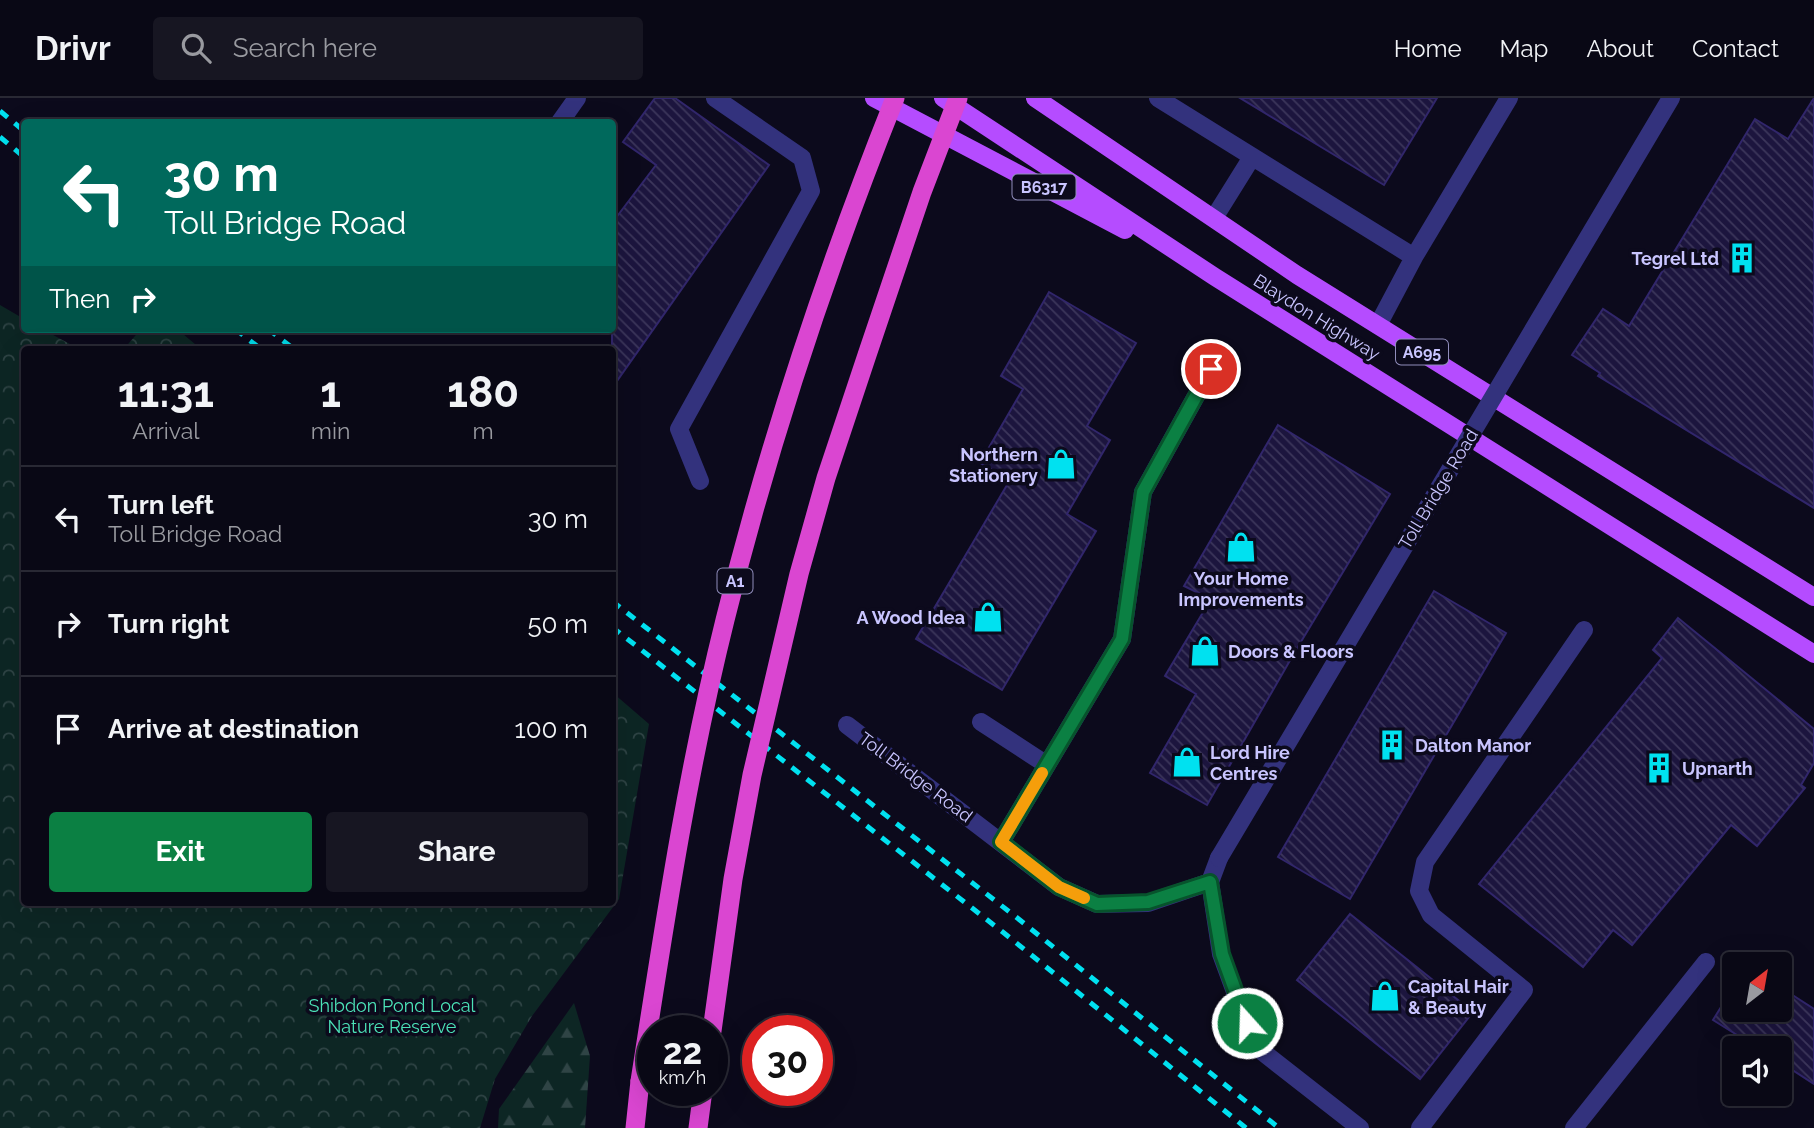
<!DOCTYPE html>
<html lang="en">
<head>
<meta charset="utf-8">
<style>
  :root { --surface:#090815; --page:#171622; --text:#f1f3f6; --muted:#999aa0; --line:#292934; --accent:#0b8043 }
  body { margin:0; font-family:Raleway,sans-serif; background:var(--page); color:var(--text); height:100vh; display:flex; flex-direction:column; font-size:26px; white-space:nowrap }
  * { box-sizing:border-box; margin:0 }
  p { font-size:23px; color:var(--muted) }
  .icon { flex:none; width:38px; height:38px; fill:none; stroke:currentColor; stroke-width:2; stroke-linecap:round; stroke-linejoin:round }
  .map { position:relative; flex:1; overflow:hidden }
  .details { position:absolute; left:21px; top:248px; width:595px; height:560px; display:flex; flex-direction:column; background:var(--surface); border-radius:7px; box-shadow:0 7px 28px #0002,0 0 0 2px var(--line) }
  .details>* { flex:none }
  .guide { position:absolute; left:21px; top:21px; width:595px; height:214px; border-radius:7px; box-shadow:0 7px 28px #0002,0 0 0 2px var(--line); background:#00695c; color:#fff; overflow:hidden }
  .needle { width:46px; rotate:31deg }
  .controls { position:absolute; left:1722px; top:854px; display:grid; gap:14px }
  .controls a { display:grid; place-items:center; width:70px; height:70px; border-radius:7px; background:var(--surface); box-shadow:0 7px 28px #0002,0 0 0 2px var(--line); font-size:35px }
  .speed { position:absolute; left:637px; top:917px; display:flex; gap:14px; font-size:35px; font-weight:700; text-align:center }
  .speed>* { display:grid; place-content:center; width:91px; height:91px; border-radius:50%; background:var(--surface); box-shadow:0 7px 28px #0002,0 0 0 2px var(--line); line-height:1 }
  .speed small { font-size:18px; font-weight:400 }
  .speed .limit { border:10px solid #d22; background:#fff; color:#111 }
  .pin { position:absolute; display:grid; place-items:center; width:60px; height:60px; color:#fff; margin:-30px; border:4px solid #fff; border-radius:50%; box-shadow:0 2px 7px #0007 }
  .me { position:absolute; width:77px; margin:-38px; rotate:340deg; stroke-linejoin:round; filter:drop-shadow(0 0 5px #0008) }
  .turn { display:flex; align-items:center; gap:24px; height:147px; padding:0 28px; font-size:32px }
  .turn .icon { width:91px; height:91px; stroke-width:2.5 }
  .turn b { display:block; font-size:49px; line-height:60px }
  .then { display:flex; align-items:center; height:66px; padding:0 28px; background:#0003; gap:14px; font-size:26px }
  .eta { display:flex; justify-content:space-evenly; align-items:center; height:119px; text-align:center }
  .eta b { font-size:42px; font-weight:700; line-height:49px }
  .cta { display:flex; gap:14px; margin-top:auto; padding:14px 28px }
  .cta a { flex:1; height:80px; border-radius:7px; background:var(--accent); color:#fff; font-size:28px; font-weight:700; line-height:80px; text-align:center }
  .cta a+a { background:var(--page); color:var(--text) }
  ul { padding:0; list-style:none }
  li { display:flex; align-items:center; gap:21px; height:105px; padding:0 28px; border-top:2px solid var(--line) }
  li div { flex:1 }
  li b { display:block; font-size:26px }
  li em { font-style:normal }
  header { display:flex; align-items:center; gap:42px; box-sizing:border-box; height:98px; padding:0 35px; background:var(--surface); border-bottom:2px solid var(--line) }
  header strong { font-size:33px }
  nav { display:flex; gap:38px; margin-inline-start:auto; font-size:24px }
  .search { width:490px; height:63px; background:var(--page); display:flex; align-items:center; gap:18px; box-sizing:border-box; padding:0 24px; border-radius:7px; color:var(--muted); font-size:26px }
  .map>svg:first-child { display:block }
  .forest { fill:url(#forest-firs) }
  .park { fill:url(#park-crowns) }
  .building { fill:url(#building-back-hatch); stroke:#31266b; stroke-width:2 }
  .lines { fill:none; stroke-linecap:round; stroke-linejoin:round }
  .service { stroke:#33327d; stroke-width:18 }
  .minor { stroke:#33327d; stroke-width:18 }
  .primary { stroke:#b54cff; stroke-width:18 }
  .trunk { stroke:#da46d1; stroke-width:19 }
  .rail { stroke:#00e1f0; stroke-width:5; stroke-dasharray:10 9; stroke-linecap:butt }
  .service-bridge { stroke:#33327d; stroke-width:18 }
  .trunk-bridge { stroke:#da46d1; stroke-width:19 }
  .route-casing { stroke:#07532c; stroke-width:18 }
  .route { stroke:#0b8043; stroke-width:12 }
  .slow { stroke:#f59e0b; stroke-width:12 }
  .labels { text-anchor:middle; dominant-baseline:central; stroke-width:7; stroke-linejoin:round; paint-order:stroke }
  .shield { fill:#0c0a1c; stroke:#908dbb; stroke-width:2 }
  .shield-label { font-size:16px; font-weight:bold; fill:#c9c5ff }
  .poi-label { font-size:18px; font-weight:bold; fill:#c9c5ff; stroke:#0c0a1c; text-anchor:start }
  .street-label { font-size:18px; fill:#c9c5ff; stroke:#0c0a1c }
  .park-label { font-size:18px; fill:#4ce3b8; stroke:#0c0a1c }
</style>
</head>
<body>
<header>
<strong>Drivr</strong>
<div class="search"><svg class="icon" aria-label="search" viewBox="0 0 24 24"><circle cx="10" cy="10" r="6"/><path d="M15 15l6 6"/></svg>Search here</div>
<nav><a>Home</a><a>Map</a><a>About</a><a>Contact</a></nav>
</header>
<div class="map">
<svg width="1814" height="1030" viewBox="0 0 1814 1030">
  <defs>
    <pattern id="forest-firs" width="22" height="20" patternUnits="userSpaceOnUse" patternTransform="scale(1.75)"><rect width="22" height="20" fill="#0d2624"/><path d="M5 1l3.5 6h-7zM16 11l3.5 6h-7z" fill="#2f4445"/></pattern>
    <pattern id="park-crowns" width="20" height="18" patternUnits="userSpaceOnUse" patternTransform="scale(1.75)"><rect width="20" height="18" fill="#0d2624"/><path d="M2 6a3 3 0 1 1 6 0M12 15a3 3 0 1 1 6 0" fill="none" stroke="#2f4445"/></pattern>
    <pattern id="building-back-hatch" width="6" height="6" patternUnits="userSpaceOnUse" patternTransform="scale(1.75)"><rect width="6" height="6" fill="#1c153e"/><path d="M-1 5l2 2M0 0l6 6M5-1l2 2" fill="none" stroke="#3c365b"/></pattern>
  </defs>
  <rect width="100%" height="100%" fill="#0c0a1c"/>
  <path class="forest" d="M 574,905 L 590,958 L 585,1030 L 498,1030 L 499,1011 Z"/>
  <path class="park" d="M 0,207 L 24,221 L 24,231 L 42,231 L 81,252 L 24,252 L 24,805 L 612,805 L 613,595 L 649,626 L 619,801 L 532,918 L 495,981 L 480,1030 L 0,1030 Z
    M 141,231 L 177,231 L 202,252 L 123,252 Z"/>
  <path class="building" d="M 655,0 L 675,0 L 769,67 L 612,290 L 612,125 L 656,67 L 623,44 Z
    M 1240,0 L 1437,0 L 1384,87 Z
    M 1814,0 L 1814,410 L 1598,278 L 1600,275 L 1572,257 L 1603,211 L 1629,228 L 1755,21 L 1788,41 Z
    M 1049,194 L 1136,245 L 1087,328 L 1110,342 L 1067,416 L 1096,433 L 1002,592 L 916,541 L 1010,382 L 980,365 L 1023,291 L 1001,278 Z
    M 1278,327 L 1390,396 L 1296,552 L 1207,707 L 1150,675 L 1196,596 L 1165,578 L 1211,501 L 1184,488 Z
    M 1434,493 L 1506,535 L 1350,801 L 1278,759 Z
    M 1678,520 L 1814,631 L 1814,665 L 1801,687 L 1805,690 L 1757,748 L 1731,727 L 1632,847 L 1613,832 L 1583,869 L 1479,786 L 1662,560 L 1653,552 Z
    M 1350,816 L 1473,914 L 1420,981 L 1297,882 Z
    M 1734,888 L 1734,912 L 1780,912 L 1780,889 L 1814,911 L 1814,986 L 1780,964 L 1780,950 L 1758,950 L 1713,922 Z"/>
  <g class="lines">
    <path class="service" d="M 1158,0 L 1414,159
      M 560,24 L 577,0
      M 1214,120 L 1252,59
      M 1378,227 L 1414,159 L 1509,0
      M 700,383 L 679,331 L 811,93 L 802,60 L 715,0
      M 981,624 L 1047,667
      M 847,627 L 1059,789 L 1097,806 L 1148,805 L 1210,784
      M 1001,744 L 1122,541 L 1143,394 L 1211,271
      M 1420,1030 L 1524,892 L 1431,817 L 1419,793 L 1425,764 L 1584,532
      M 1574,1030 L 1706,864"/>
    <path class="minor" d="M 1219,760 L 1210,784 L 1221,856 L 1255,948 L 1360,1030"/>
    <path class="primary" d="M 874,0 L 1125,132
      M 943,0 L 1215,179 L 1814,556
      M 1035,0 L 1297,177 L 1814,499"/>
    <path class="trunk" d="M 635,1030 L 640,983
      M 698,1030 L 703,992"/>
    <path class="rail" d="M 0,13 L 24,33
      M 0,39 L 24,59
      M 235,231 L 262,252
      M 268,231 L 295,252
      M 612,503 L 1016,819 L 1279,1030
      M 612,529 L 1004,835 L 1246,1030"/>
    <path class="service-bridge" d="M 1219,760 L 1671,0"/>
    <path class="trunk-bridge" d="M 712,933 L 733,781 L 752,677 L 799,476 L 826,380 L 867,257 L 922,94 L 958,0
      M 640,983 C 664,829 687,674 725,522 C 769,344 827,170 895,0"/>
  </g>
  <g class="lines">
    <g class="route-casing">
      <path id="route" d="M 1211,271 L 1143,394 L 1122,541 L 1001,744 L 1059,789 L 1097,806 L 1148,804 L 1210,784 L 1222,856 L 1247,925"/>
    </g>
    <use href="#route" class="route"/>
    <path class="slow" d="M 1042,675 L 1001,744 L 1059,789 L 1084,800"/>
  </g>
  <defs>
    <g id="building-bare" transform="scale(2.415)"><path d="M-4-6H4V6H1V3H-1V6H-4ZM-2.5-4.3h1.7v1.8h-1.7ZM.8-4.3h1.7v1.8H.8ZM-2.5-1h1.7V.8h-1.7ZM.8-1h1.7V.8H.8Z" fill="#00e1f0" stroke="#0c0a1c" stroke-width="2.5" paint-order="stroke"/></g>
    <g id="shop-bare" transform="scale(2.415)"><path d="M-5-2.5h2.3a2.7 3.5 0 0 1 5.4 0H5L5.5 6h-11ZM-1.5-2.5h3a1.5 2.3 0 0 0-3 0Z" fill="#00e1f0" stroke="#0c0a1c" stroke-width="2.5" paint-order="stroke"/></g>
  </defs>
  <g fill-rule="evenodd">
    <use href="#building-bare" x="1742" y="160"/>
    <use href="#shop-bare" x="1061" y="366"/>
    <use href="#shop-bare" x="1241" y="449"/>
    <use href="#shop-bare" x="988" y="519"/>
    <use href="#shop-bare" x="1205" y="553"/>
    <use href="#building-bare" x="1392" y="647"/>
    <use href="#shop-bare" x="1187" y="664"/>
    <use href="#building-bare" x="1659" y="670"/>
    <use href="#shop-bare" x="1385" y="898"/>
  </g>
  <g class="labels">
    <g class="shield">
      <rect x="1012.5" y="76.5" width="63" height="25" rx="5"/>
      <rect x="1396" y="241.5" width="52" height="25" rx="5"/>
      <rect x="717.5" y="470.5" width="35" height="25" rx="5"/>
    </g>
    <g class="shield-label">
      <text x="1044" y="89">B6317</text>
      <text x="1422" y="254">A695</text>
      <text x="735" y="483">A1</text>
    </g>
    <g class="poi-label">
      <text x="1719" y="160" text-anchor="end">Tegrel Ltd</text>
      <text x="1038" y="356" text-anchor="end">Northern<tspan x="1038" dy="21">Stationery</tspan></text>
      <text x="1241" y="480" text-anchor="middle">Your Home<tspan x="1241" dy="21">Improvements</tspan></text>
      <text x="965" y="519" text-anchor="end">A Wood Idea</text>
      <text x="1228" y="553">Doors &amp; Floors</text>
      <text x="1415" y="647">Dalton Manor</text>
      <text x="1210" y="654">Lord Hire<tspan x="1210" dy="21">Centres</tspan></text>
      <text x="1682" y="670">Upnarth</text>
      <text x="1408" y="888">Capital Hair<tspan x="1408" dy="21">&amp; Beauty</tspan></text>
    </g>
    <g class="street-label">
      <text transform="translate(1317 219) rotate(32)">Blaydon Highway</text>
      <text transform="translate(1438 391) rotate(-59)">Toll Bridge Road</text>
      <text transform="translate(916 679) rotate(37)">Toll Bridge Road</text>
    </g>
    <g class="park-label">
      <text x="392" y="907">Shibdon Pond Local<tspan x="392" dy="21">Nature Reserve</tspan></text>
    </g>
  </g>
</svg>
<div class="controls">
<a><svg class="needle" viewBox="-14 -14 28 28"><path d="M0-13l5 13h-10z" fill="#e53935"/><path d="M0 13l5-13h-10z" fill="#999aa0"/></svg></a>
<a><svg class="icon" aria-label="sound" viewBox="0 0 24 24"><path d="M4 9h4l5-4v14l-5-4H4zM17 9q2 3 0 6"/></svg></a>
</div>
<div class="speed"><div>22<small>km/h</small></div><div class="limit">30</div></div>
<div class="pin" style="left:1211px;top:271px;background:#d93025"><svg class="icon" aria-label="arrive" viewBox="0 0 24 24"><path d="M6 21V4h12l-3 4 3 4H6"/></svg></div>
<svg class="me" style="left:1247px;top:925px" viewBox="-20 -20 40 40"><circle r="17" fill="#0b8043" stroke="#fff" stroke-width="3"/><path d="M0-11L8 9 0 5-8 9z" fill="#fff"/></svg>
<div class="guide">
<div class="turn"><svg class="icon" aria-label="left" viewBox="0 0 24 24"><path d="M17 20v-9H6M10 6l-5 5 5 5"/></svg><div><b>30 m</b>Toll Bridge Road</div></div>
<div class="then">Then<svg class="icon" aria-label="right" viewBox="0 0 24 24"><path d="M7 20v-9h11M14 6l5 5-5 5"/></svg></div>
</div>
<section class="details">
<div class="eta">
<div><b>11:31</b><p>Arrival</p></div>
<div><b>1</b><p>min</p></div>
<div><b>180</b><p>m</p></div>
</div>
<ul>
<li><svg class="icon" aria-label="left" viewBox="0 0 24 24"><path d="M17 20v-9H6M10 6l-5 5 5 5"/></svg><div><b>Turn left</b><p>Toll Bridge Road</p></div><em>30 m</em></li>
<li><svg class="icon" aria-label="right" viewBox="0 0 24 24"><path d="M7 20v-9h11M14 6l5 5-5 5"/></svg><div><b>Turn right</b></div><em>50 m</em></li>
<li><svg class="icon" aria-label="arrive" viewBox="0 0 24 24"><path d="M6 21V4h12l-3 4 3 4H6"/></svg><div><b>Arrive at destination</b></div><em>100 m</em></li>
</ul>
<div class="cta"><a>Exit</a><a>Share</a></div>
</section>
</div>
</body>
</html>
